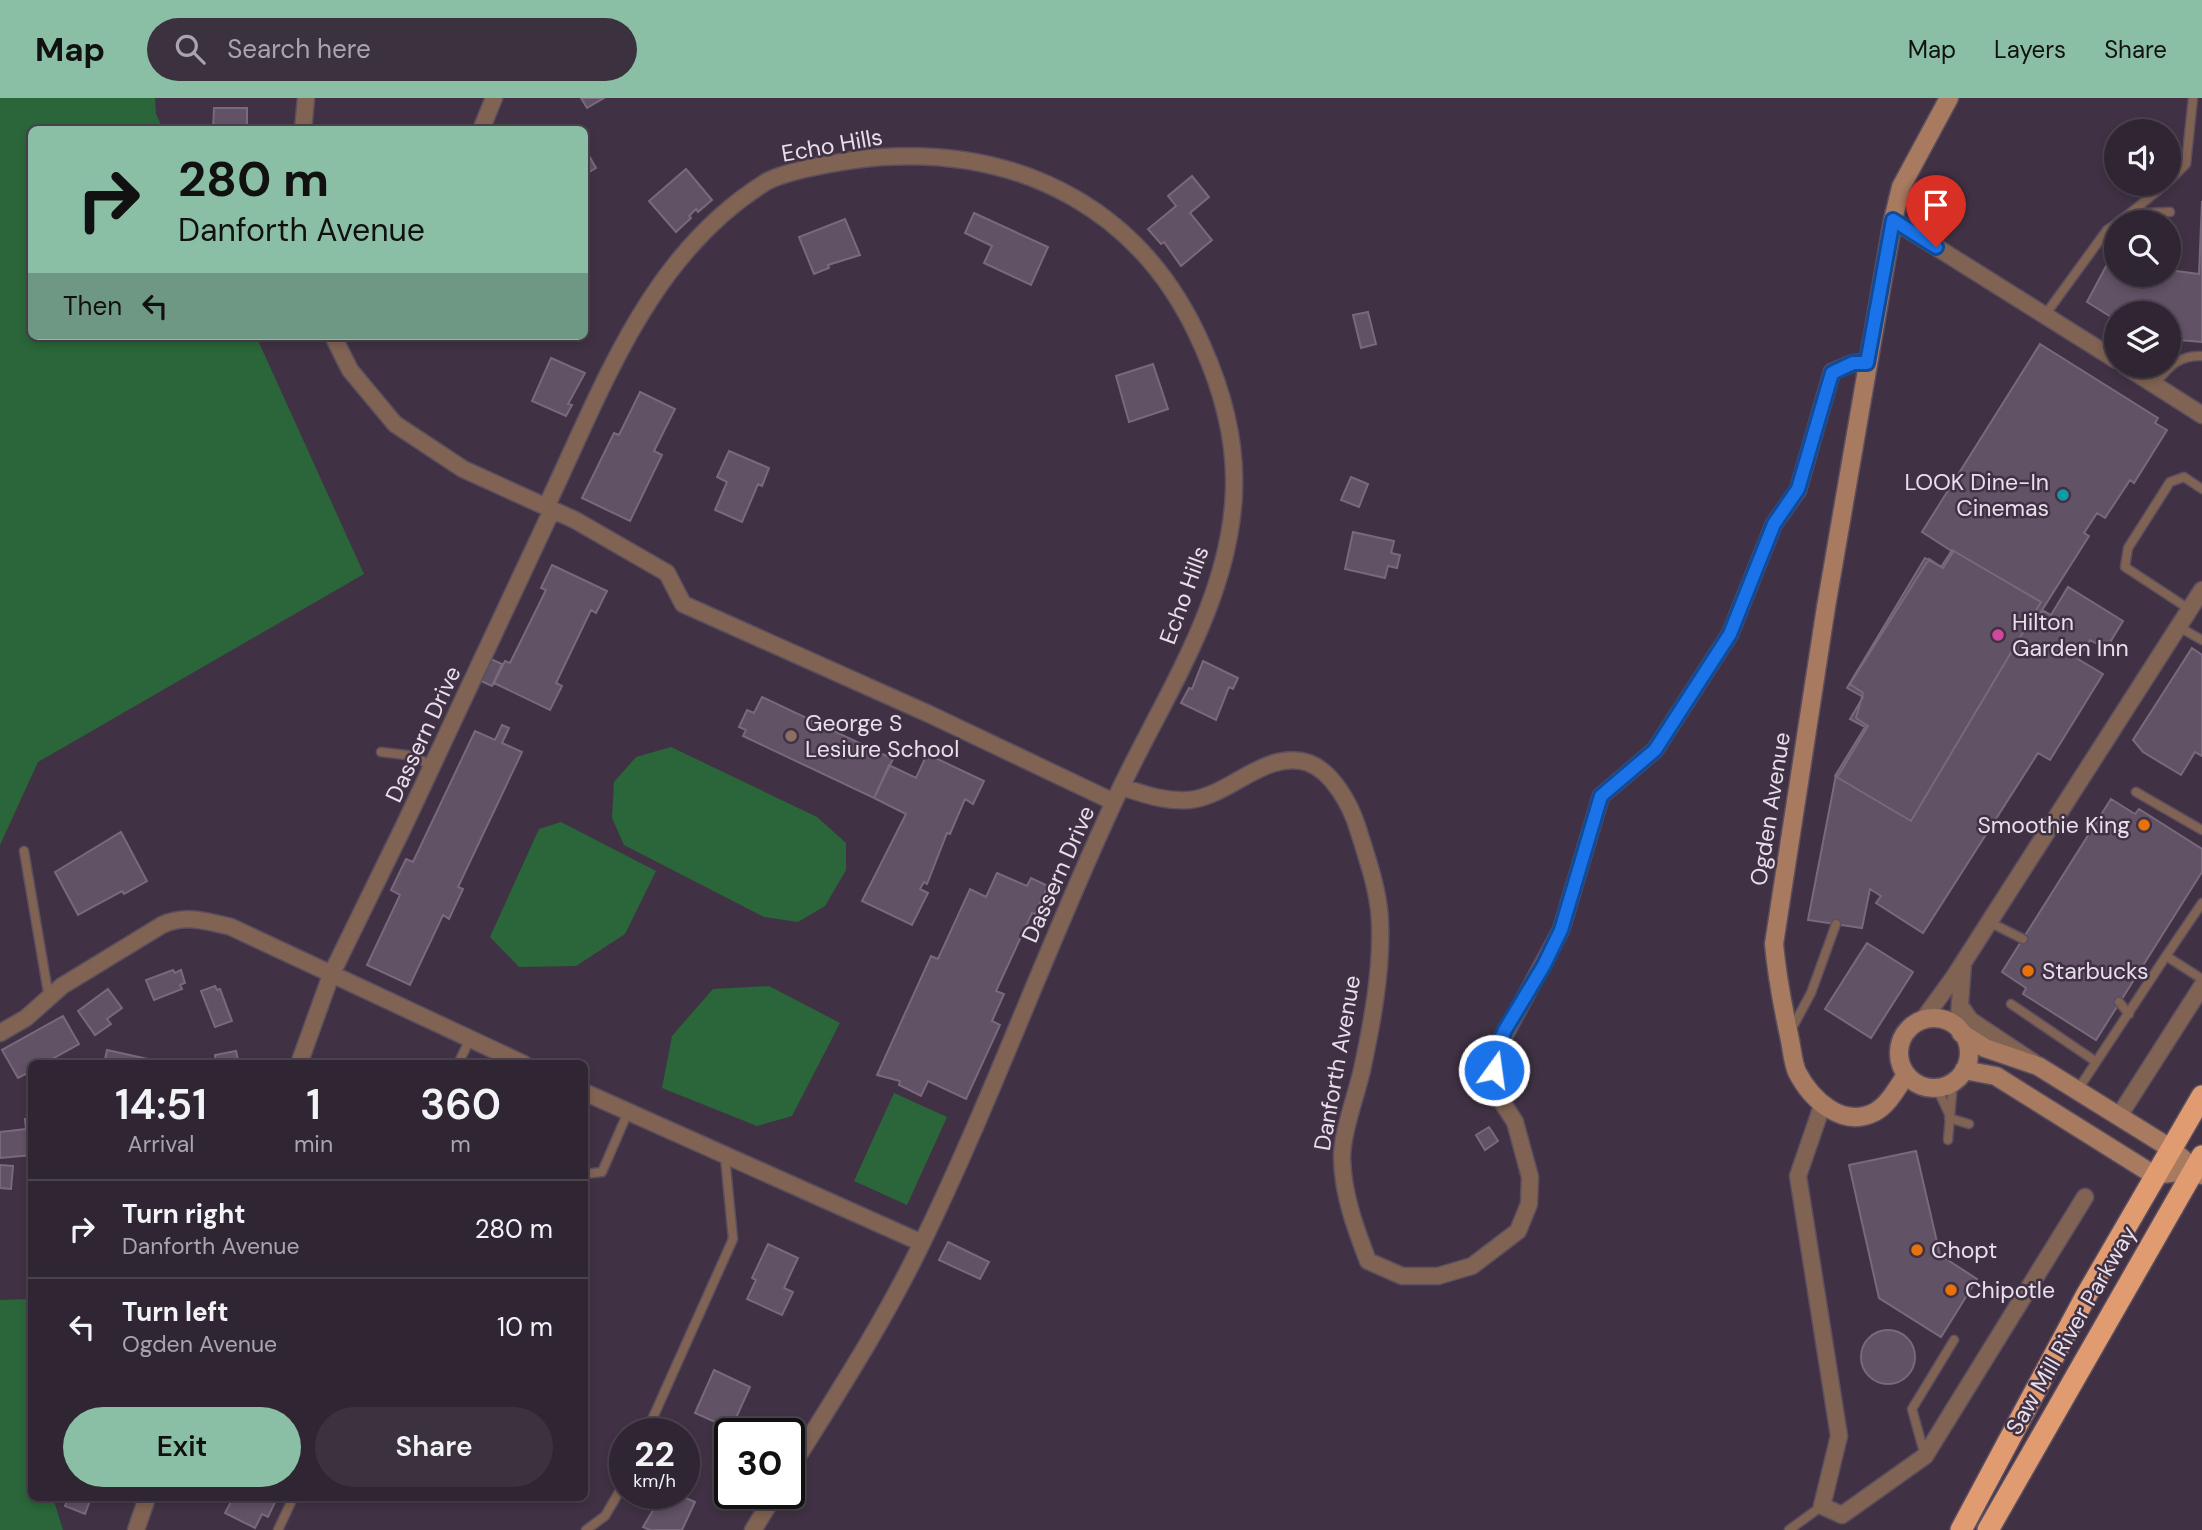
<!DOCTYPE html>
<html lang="en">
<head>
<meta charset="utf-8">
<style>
  :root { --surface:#302633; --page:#3c323f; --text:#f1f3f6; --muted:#a8a5ac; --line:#4b434e; --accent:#8abfa5 }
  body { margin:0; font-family:"DM Sans",sans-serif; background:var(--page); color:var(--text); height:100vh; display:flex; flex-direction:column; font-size:26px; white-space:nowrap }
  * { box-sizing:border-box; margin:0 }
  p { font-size:23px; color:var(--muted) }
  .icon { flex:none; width:38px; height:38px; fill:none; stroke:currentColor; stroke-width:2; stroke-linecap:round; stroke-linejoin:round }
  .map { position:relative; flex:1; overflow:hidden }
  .details { position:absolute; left:28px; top:962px; width:560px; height:441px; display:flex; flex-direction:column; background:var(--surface); border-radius:10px; box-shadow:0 4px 10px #0003,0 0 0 2px var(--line) }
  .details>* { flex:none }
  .guide { position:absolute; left:28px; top:28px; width:560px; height:214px; border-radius:10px; box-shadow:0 4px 10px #0003,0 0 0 2px var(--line); background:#8abfa5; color:#111; overflow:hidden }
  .tools { position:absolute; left:2104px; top:21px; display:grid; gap:14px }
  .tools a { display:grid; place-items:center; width:77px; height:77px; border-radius:50%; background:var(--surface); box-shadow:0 4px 10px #0003,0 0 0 2px var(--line); font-size:35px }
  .speed { position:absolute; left:609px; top:1320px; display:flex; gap:14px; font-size:35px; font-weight:700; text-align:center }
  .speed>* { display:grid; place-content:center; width:91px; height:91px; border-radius:50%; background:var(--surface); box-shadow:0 4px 10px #0003,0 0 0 2px var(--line); line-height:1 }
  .speed small { font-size:18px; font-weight:400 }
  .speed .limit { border:4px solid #111; border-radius:10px; background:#fff; color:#111 }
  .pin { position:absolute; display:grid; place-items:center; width:60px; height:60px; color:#fff; margin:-72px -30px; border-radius:50% 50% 50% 0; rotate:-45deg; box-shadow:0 0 7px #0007 }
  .pin .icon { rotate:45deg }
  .me { position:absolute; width:77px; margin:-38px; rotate:14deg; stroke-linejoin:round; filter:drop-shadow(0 0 5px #0008) }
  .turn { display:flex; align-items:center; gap:24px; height:147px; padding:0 35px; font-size:32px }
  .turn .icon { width:91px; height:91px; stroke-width:2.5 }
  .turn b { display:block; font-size:49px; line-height:60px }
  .then { display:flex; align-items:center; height:66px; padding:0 35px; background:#0003; gap:14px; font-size:26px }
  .eta { display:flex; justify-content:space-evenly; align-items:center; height:119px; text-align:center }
  .eta b { font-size:42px; font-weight:600; line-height:49px }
  .primary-button { display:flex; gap:14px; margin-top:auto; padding:14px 35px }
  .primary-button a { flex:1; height:80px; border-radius:42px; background:var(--accent); color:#111; font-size:28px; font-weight:600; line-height:80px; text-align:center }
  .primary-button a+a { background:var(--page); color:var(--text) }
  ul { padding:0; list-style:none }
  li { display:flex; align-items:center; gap:21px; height:98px; padding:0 35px; border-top:2px solid var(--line) }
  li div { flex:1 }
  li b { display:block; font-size:26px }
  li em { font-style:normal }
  header { display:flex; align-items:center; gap:42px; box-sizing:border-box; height:98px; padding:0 35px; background:var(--accent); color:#111 }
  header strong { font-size:33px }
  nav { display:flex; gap:38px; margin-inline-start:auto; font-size:24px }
  .search { width:490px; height:63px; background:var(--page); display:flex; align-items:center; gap:18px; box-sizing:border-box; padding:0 24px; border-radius:38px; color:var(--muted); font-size:26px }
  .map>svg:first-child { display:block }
  .green { fill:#2a6639 }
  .building { fill:#615265; stroke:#78697c; stroke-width:2 }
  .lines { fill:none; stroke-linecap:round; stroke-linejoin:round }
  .lane-casing { stroke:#5b4e5f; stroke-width:11 }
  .street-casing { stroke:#5b4e5f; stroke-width:19 }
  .secondary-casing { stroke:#5b4e5f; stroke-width:21 }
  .highway-casing { stroke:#5b4e5f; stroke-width:24 }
  .lane { stroke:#806352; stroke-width:8 }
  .street { stroke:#806352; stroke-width:16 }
  .secondary { stroke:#a87a5f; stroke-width:18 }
  .highway { stroke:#e19b71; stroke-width:21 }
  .route-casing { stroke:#114b97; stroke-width:18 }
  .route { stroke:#1a73e8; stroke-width:12 }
  .culture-dot { fill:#0f9aa8; stroke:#403244; stroke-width:2.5 }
  .hotel-dot { fill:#d1479c; stroke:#403244; stroke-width:2.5 }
  .education-dot { fill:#8d6e63; stroke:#403244; stroke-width:2.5 }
  .food-dot { fill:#e8710a; stroke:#403244; stroke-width:2.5 }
  .labels { text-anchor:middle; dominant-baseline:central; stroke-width:5; stroke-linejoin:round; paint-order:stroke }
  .street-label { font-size:23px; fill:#e7dfea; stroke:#403244 }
  .poi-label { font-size:23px; fill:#e7dfea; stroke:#403244; text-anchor:start }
</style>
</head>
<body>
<header>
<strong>Map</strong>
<div class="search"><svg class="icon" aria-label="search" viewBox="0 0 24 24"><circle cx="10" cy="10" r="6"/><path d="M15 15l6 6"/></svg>Search here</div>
<nav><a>Map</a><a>Layers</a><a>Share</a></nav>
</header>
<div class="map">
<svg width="2202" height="1432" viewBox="0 0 2202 1432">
  <rect width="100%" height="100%" fill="#403244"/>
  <path class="green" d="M 0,0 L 155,0 L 156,16 L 163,31 L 32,32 L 32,238 L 256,238 L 364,476 L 38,664 L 0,747 Z
    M 671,649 L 817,719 L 846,745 L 846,772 L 825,808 L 798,824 L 764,819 L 624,747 L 612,720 L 614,684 L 636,659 Z
    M 561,724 L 656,773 L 625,836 L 576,868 L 519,869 L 490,839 L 539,731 Z
    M 769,888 L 840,925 L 792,1018 L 757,1028 L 662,990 L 672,938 L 713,891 Z
    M 894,995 L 947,1019 L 907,1107 L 854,1083 Z
    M 31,1201 L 32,1400 L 53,1400 L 63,1432 L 0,1432 L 0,1202 Z"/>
  <path class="building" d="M 581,0 L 604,0 L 587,10 Z
    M 214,10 L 247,10 L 247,32 L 213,32 Z
    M 584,49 L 596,70 L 584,77 Z
    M 686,71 L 712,102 L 698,114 L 696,111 L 689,118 L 691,120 L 676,134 L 649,103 Z
    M 1192,78 L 1209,99 L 1190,115 L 1212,142 L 1181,168 L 1164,144 L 1161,146 L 1148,131 L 1176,108 L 1168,98 Z
    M 2202,103 L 2202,244 L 2168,241 L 2168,215 L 2116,215 L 2116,222 L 2087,204 L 2112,157 L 2116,159 L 2116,177 L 2168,177 L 2168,172 L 2199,176 Z
    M 974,115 L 1048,149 L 1031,187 L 984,165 L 992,148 L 965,135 Z
    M 845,121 L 860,157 L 828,167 L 829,170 L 814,176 L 799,139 Z
    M 1368,214 L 1376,246 L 1361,250 L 1353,217 Z
    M 2040,246 L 2158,320 L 2155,325 L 2167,332 L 2134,385 L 2130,382 L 2105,420 L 2097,415 L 2084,435 L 2089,438 L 2030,531 L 2044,513 L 2051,517 L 2068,489 L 2123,523 L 2106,551 L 2090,542 L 2078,561 L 2103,576 L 2050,662 L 2038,655 L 1923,835 L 1876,805 L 1881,798 L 1870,791 L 1862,830 L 1808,822 L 1836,677 L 1838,678 L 1868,628 L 1856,620 L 1863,595 L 1850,586 L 1929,461 L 1943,470 L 1953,454 L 1922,434 Z
    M 551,260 L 585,275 L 568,306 L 572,307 L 566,318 L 532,303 Z
    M 1153,266 L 1168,311 L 1129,324 L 1116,278 Z
    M 640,294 L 675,311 L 654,353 L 662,357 L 630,423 L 582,400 L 614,335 L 619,337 Z
    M 729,353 L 769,370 L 762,388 L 758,386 L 742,424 L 715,412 L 727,384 L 717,379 Z
    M 1351,379 L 1368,386 L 1359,409 L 1341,402 Z
    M 1353,434 L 1394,443 L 1391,455 L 1400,457 L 1397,470 L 1388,468 L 1385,480 L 1345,471 Z
    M 1952,452 L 2041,504 L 1911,723 L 1835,678 L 1865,629 L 1850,621 L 1863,599 L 1847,590 L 1925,460 L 1941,469 Z
    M 552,467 L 607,493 L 596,515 L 591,512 L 556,585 L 562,588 L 550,612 L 494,585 L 505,563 L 510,565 L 546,492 L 541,490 Z
    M 2192,550 L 2202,557 L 2202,658 L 2195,654 L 2181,677 L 2143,654 L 2133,642 Z
    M 484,558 L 502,566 L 492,588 L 474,580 Z
    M 1203,563 L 1238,580 L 1233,591 L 1229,589 L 1216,622 L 1181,605 L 1189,590 L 1192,591 Z
    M 762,599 L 893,661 L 874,700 L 743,638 L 746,632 L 739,629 L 747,612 L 754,615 Z
    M 502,627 L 509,630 L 502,645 L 522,654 L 458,789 L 463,791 L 449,821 L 443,817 L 410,887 L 367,867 L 400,797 L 391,792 L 406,761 L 413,764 L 475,633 L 495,642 Z
    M 927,656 L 984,683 L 973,706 L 965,701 L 950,736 L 947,735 L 927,786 L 924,784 L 920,791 L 928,795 L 912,827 L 862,803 L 906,716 L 874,700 L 889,667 L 916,680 Z
    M 2111,701 L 2135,716 L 2139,711 L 2202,751 L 2202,774 L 2096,942 L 2023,896 L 2026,890 L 2002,874 Z
    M 121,734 L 147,783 L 124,796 L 122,793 L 78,817 L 55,774 Z
    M 997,775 L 1027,788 L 1031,780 L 1048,788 L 1035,816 L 1032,815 L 996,893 L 1004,896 L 992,923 L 1000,927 L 966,1001 L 928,983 L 921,998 L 899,987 L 900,983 L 877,977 L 931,858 L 938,861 L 970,791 L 986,799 Z
    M 1867,845 L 1913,874 L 1871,940 L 1825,911 Z
    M 173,872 L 175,875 L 181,872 L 185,885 L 180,887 L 182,891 L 154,902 L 146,882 Z
    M 215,888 L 217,892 L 220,891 L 232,923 L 215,929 L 201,893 Z
    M 108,891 L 122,910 L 107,921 L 111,926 L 95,937 L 78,913 Z
    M 63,918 L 79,946 L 43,966 L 32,966 L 32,973 L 18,980 L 2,952 Z
    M 107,952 L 148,961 L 147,966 L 104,966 Z
    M 236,953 L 239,966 L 216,966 L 215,957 Z
    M 25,1021 L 32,1021 L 32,1057 L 0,1060 L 0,1034 L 26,1031 Z
    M 1489,1029 L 1498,1043 L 1485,1052 L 1476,1037 Z
    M 1916,1053 L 1940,1157 L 1977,1181 L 1941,1239 L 1879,1200 L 1849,1067 Z
    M 0,1067 L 13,1068 L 11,1091 L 0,1090 Z
    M 948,1144 L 989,1164 L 980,1181 L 939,1162 Z
    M 768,1146 L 798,1160 L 784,1190 L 793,1194 L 782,1217 L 747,1201 L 756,1182 L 752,1180 Z
    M1861 1259a27 27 0 1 1 54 0a27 27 0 1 1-54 0Z
    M 714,1272 L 750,1289 L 731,1331 L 695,1315 Z
    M 659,1395 L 675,1395 L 695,1404 L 682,1432 L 650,1432 L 643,1429 L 658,1404 L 656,1402 Z
    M 68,1400 L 91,1400 L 85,1416 L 65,1408 Z
    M 233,1400 L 272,1400 L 276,1402 L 268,1419 L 262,1416 L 255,1430 L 225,1415 Z"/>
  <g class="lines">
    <g class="lane-casing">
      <path id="lane" d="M 2168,84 L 2186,66 L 2193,0
        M 2129,116 L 2166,86
        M 2118,124 L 2129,116 L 2170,114
        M 2045,217 L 2107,132 L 2116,126
        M 2154,287 C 2169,269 2178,257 2202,258
        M 2189,511 L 2125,469 L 2128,450 L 2170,384 L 2184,379 L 2202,391
        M 2179,529 L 2202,542
        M 381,654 L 415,658 L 432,669
        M 2136,694 L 2202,732
        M 24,753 L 49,900
        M 1989,824 L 2023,841
        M 2166,858 L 2202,805
        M 2119,904 L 2129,916
        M 2011,906 L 2095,963
        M 1790,934 L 1811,895 L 1836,826
        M 458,966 L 470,941
        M 1937,990 L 1949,1016
        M 2077,993 L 2166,858 L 2202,881
        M 1949,1020 L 1969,1026
        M 1948,1042 L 1953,984
        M 584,1076 L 602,1074 L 628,1014
        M 646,1335 L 733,1141 L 725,1059
        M 1925,1358 L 1912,1311 L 1954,1242
        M 278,1432 L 293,1400
        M 586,1432 L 605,1418 L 625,1384
        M 1789,1432 L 1822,1408"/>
    </g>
    <g class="street-casing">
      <path id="street" d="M 303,32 L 306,0
        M 481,32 L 494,0
        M 1893,122 L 2116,262
        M 333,238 L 350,272 L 395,326 L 463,371 L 575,422 L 667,475 L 683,506 L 929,616 L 1114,704
        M 2125,268 L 2202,317
        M 546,409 C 603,290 648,157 766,84 C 789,71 854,61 882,59 C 1025,50 1144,114 1202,247 C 1223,294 1236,342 1234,393 C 1230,506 1160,604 1114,704 C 1046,850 991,1004 920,1149 C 882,1227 835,1299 789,1373
        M 1122,689 C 1144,696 1165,704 1189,702 C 1229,699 1266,650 1309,665 C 1333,674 1351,708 1358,731 C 1367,760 1379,793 1380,824 C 1382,873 1372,925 1362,972 C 1356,998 1342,1035 1342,1060 C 1343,1097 1355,1129 1368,1163 L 1402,1178 L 1438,1178 L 1472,1168 L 1518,1133 L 1529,1106 L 1530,1079 L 1515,1024 L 1493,990 L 1495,955 L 1561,832 L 1601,698 L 1655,652 L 1730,536 L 1774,426 L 1798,392 L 1832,274 L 1853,265 L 1867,265
        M 1961,909 L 1970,922 L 2033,964
        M 1922,923 L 1954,879 L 2202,492
        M 1958,931 L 1963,866
        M 0,935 L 26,920 L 62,888 L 162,827 C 185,816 207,823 231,829 L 524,966
        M 299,966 L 331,877 L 403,730 L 552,412
        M 584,994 L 922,1145
        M 1822,1008 L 1798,1078 L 1839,1338 L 1822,1408 L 1842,1417 L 1925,1358 L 2085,1099
        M 2119,1018 L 2202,888
        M 136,1432 L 147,1400
        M 753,1432 L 776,1395"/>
    </g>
    <g class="secondary-casing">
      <path id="secondary" d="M1899 955a35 35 0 1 1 70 0a35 35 0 1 1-70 0Z
        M 1961,935 L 1985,950 L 2038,968 L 2170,1050 L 2202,1077
        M 1964,972 L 1996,978 L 2154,1077 L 2194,1072
        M 1906,977 C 1897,990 1889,1006 1875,1014 C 1842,1031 1811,1001 1797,974 C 1793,965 1792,952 1790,942 C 1783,910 1777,879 1774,846 L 1826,509 L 1893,122 L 1901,89 L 1949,0"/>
    </g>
    <g class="highway-casing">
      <path id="highway" d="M 1961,1432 L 2087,1196 L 2202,998
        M 1988,1432 L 2202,1058"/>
    </g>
    <use href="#lane" class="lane"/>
    <use href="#street" class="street"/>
    <use href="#secondary" class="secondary"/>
    <use href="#highway" class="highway"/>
  </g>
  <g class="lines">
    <g class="route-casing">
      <path id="route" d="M 1494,972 L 1495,955 L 1505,932 L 1544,867 L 1561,832 L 1601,698 L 1655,652 L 1730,536 L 1774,426 L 1798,391 L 1832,275 L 1853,265 L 1867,265 L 1893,122 L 1936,149"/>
    </g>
    <use href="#route" class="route"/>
  </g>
  <circle class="culture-dot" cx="2063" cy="397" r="7"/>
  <circle class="hotel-dot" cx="1998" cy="537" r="7"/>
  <circle class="education-dot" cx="791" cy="638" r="7"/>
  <g class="food-dot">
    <circle cx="2144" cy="727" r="7"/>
    <circle cx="2028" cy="873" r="7"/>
    <circle cx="1917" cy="1152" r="7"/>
    <circle cx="1951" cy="1192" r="7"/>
  </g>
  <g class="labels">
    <g class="street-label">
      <text transform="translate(832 47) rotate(-10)">Echo Hills</text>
      <text transform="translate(1184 497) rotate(-70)">Echo Hills</text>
      <text transform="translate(423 636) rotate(-65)">Dassern Drive</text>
      <text transform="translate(1770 711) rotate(-81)">Ogden Avenue</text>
      <text transform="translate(1058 776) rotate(-66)">Dassern Drive</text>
      <text transform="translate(1337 965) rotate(-80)">Danforth Avenue</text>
      <text transform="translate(2071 1232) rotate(-60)">Saw Mill River Parkway</text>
    </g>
    <g class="poi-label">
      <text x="2049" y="384" text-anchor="end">LOOK Dine-In<tspan x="2049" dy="26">Cinemas</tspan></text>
      <text x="2012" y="524">Hilton<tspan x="2012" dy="26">Garden Inn</tspan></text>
      <text x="805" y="625">George S<tspan x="805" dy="26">Lesiure School</tspan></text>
      <text x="2130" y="727" text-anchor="end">Smoothie King</text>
      <text x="2042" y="873">Starbucks</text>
      <text x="1931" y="1152">Chopt</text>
      <text x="1965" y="1192">Chipotle</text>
    </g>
  </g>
</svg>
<div class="tools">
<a><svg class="icon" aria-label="sound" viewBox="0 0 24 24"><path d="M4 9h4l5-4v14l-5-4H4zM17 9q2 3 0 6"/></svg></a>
<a><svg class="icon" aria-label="search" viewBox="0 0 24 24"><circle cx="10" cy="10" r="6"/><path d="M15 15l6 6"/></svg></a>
<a><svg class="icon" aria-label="layers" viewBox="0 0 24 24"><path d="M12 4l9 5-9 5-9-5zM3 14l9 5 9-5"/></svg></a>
</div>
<div class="speed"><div>22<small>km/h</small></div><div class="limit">30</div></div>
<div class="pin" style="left:1936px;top:149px;background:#d93025"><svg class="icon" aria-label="arrive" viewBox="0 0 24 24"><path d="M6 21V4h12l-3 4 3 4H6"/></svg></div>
<svg class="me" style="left:1494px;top:972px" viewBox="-20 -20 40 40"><circle r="17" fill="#1a73e8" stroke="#fff" stroke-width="3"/><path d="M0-11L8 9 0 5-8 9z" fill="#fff"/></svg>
<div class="guide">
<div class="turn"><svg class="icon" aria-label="right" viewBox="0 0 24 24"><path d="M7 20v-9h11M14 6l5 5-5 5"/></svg><div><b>280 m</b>Danforth Avenue</div></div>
<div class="then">Then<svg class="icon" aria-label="left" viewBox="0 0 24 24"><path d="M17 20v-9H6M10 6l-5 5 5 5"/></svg></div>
</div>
<section class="details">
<div class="eta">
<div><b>14:51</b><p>Arrival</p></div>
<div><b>1</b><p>min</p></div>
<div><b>360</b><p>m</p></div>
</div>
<ul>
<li><svg class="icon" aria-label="right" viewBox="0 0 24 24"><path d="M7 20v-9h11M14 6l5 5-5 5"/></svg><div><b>Turn right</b><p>Danforth Avenue</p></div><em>280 m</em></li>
<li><svg class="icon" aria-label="left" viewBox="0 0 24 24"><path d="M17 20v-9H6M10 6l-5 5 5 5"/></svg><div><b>Turn left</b><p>Ogden Avenue</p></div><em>10 m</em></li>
</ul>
<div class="primary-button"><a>Exit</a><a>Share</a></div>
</section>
</div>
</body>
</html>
